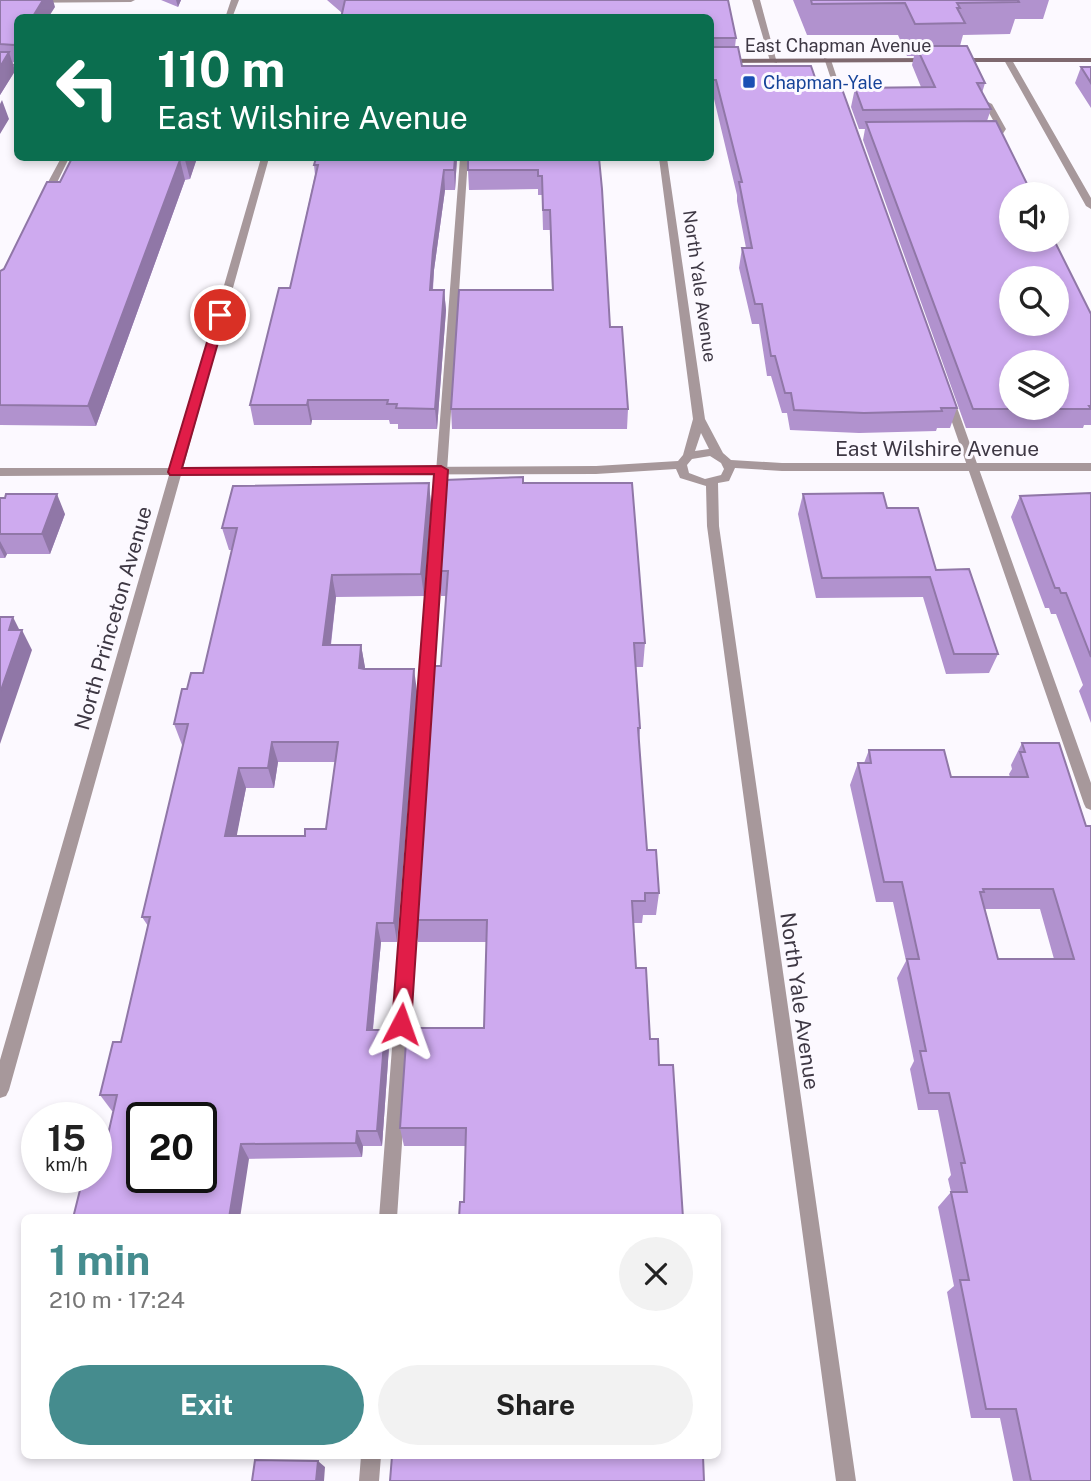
<!DOCTYPE html>
<html lang="en">
<head>
<meta charset="utf-8">
<style>
  :root { --surface:#fff; --page:#f2f2f2; --text:#222; --muted:#767676; --accent:#458c8e }
  body { margin:0; font-family:"Public Sans",sans-serif; background:var(--page); color:var(--text); height:100vh; display:flex; flex-direction:column; font-size:26px; white-space:nowrap }
  * { box-sizing:border-box; margin:0 }
  p { font-size:23px; color:var(--muted) }
  .icon { flex:none; width:38px; height:38px; fill:none; stroke:currentColor; stroke-width:2; stroke-linecap:round; stroke-linejoin:round }
  .map { position:relative; flex:1; overflow:hidden }
  .panel { position:absolute; left:21px; top:1214px; width:700px; height:245px; display:flex; flex-direction:column; background:var(--surface); border-radius:10px; box-shadow:0 4px 10px #0003 }
  .panel>* { flex:none }
  .hud { position:absolute; left:14px; top:14px; width:700px; height:147px; border-radius:10px; box-shadow:0 4px 10px #0003; background:#0b6e4f; color:#fff; overflow:hidden }
  .tools { position:absolute; left:999px; top:182px; display:grid; gap:14px }
  .tools a { display:grid; place-items:center; width:70px; height:70px; border-radius:50%; background:var(--surface); box-shadow:0 4px 10px #0003; font-size:35px }
  .speed { position:absolute; left:21px; top:1102px; display:flex; gap:14px; font-size:35px; font-weight:700; text-align:center }
  .speed>* { display:grid; place-content:center; width:91px; height:91px; border-radius:50%; background:var(--surface); box-shadow:0 4px 10px #0003; line-height:1 }
  .speed small { font-size:18px; font-weight:400 }
  .speed .limit { border:4px solid #111; border-radius:10px; background:#fff; color:#111 }
  .pin { position:absolute; display:grid; place-items:center; width:60px; height:60px; color:#fff; margin:-30px; border:4px solid #fff; border-radius:50%; box-shadow:0 2px 7px #0007 }
  .me { position:absolute; width:77px; margin:-38px; rotate:4deg; stroke-linejoin:round; filter:drop-shadow(0 0 5px #0008) }
  .turn { display:flex; align-items:center; gap:24px; height:147px; padding:0 28px; font-size:32px }
  .turn .icon { width:91px; height:91px; stroke-width:2.5 }
  .turn b { display:block; font-size:49px; line-height:60px }
  .round { display:grid; place-items:center; flex:none; width:74px; height:74px; border-radius:37px; background:var(--page) }
  .headline { display:flex; align-items:center; justify-content:space-between; height:119px; padding:0 28px }
  h1 { font-size:42px; font-weight:700; line-height:52px; color:var(--accent) }
  .action { display:flex; gap:14px; margin-top:auto; padding:14px 28px }
  .action a { flex:1; height:80px; border-radius:42px; background:var(--accent); color:#fff; font-size:28px; font-weight:700; line-height:80px; text-align:center }
  .action a+a { background:var(--page); color:var(--text) }
  .map>svg:first-child { display:block }
  .lines { fill:none; stroke-linecap:round; stroke-linejoin:round }
  .service { fill:#a7989b; fill-rule:evenodd }
  .minor { fill:#a7989b; fill-rule:evenodd }
  .secondary { fill:#7f696f; fill-rule:evenodd }
  .wall { fill:#b192ce; fill-rule:evenodd }
  .shaded-wall { fill:#9077a7 }
  .building { fill:#ceaaef; stroke:#9077a7; stroke-width:2; fill-rule:evenodd }
  .route { fill:#e11d48; stroke:#92132f; stroke-width:2 }
  .transit-dot { fill:#1a4fb4; stroke:#fcf9ff; stroke-width:2.5 }
  .labels { text-anchor:middle; dominant-baseline:central; stroke-width:6; stroke-linejoin:round; paint-order:stroke }
  .far-street-label { font-size:18px; fill:#3e3844; stroke:#fcf9ff }
  .far-transit-label { font-size:18px; fill:#164399; stroke:#fcf9ff; text-anchor:start }
  .street-label { font-size:21px; fill:#3e3844; stroke:#fcf9ff }
</style>
</head>
<body>
<div class="map">
<svg width="1091" height="1481" viewBox="0 0 1091 1481">
  <rect width="100%" height="100%" fill="#fcf9ff"/>
  <g class="lines">
    <path class="service" d="M 0,0 L 135,0 L 131,2 L 0,3 Z
      M 824,58 L 831,60 L 847,108 L 840,106 Z
      M 988,102 L 992,104 L 1006,129 L 1002,135 L 985,137 L 981,134 L 998,129 L 984,104 Z
      M 61,158 L 69,158 L 50,197 L 42,199 L 40,197 Z
      M 460,158 L 468,158 L 397,1218 L 379,1218 Z
      M 949,396 L 954,399 L 1091,783 L 1091,810 L 1086,808 L 1084,804 L 944,399 Z
      M 361,1456 L 381,1456 L 379,1481 L 359,1481 Z"/>
    <path class="minor" d="M 231,0 L 239,0 L 232,18 L 225,18 Z
      M 752,0 L 760,0 L 777,63 L 770,61 Z
      M 1005,58 L 1012,60 L 1091,198 L 1091,209 L 1086,206 L 1004,60 Z
      M 261,158 L 269,158 L 183,468 L 596,466 L 678,461 L 683,455 L 693,419 L 659,158 L 667,158 L 705,419 L 723,453 L 731,460 L 782,463 L 1091,463 L 1091,471 L 782,471 L 735,468 L 729,481 L 718,483 L 719,526 L 856,1481 L 836,1481 L 707,526 L 706,486 L 680,478 L 676,469 L 596,474 L 181,475 L 9,1090 L 6,1096 L 0,1098 L 0,1060 L 169,475 L 0,476 L 0,468 L 171,468 ZM 701,433 L 709,449 L 695,451 ZM 710,456 L 721,463 L 724,469 L 721,475 L 705,479 L 689,473 L 687,465 L 692,459 Z"/>
    <path class="secondary" d="M 933,58 L 934,60 L 930,62 L 710,63 L 710,59 Z
      M 957,58 L 1091,58 L 1091,62 L 954,62 L 953,60 Z
      M 0,64 L 18,64 L 18,68 L 0,68 Z"/>
  </g>
  <path class="wall" d="M 0,0 L 55,7 L 18,18 L 18,63 L 13,62 L 15,71 L 0,95 Z
    M 161,0 L 181,0 L 178,7 Z
    M 327,0 L 728,0 L 736,38 L 735,47 L 742,66 L 819,89 L 957,408 L 950,428 L 937,428 L 936,431 L 859,433 L 790,430 L 787,413 L 782,413 L 771,376 L 767,376 L 759,324 L 752,324 L 739,268 L 742,248 L 746,248 L 737,201 L 737,195 L 714,99 L 710,99 L 710,18 L 341,18 L 342,13 Z
    M 793,0 L 1049,0 L 1043,19 L 1015,19 L 1010,34 L 963,35 L 960,46 L 985,83 L 982,93 L 991,109 L 987,121 L 1091,314 L 1091,425 L 1084,425 L 1083,428 L 966,428 L 863,140 L 865,129 L 859,129 L 851,107 L 855,88 L 921,87 L 912,65 L 914,56 L 907,56 L 898,35 L 807,35 Z
    M 1081,67 L 1091,67 L 1091,108 L 1075,83 Z
    M 72,158 L 203,158 L 202,161 L 196,161 L 190,179 L 185,180 L 96,426 L 0,425 L 0,271 L 4,269 L 60,182 Z
    M 316,158 L 459,158 L 457,158 L 455,190 L 445,190 L 434,270 L 433,290 L 444,290 L 446,310 L 437,429 L 398,429 L 398,424 L 390,424 L 389,420 L 312,420 L 311,425 L 254,425 L 250,405 L 290,288 L 315,175 L 314,165 Z
    M 599,158 L 610,327 L 628,409 L 627,429 L 452,429 L 451,409 L 552,290 L 550,230 L 543,230 L 542,195 L 538,195 L 538,189 L 469,190 L 468,170 Z
    M 429,483 L 431,505 L 424,596 L 336,597 L 331,645 L 361,645 L 365,669 L 417,691 L 397,942 L 381,942 L 373,1030 L 389,1047 L 382,1146 L 363,1146 L 362,1157 L 102,1161 L 114,1111 L 112,1111 L 100,1095 L 121,1042 L 148,926 L 142,917 L 183,745 L 182,745 L 174,724 L 187,689 L 203,673 L 232,550 L 229,550 L 222,528 ZM 278,762 L 335,762 L 326,829 L 305,836 L 236,836 L 246,788 L 274,788 Z
    M 523,483 L 645,643 L 643,667 L 636,667 L 640,728 L 639,744 L 647,850 L 659,893 L 656,915 L 643,915 L 642,923 L 633,923 L 464,1202 L 466,1146 L 404,1146 L 400,1128 L 484,1028 L 487,942 L 418,942 L 414,920 L 441,666 L 446,596 L 441,596 L 439,571 Z
    M 1091,493 L 1091,723 L 1079,691 L 1083,685 L 1056,614 L 1051,614 L 1049,608 L 1045,608 L 1011,517 L 1020,496 Z
    M 803,494 L 887,508 L 936,570 L 998,654 L 989,673 L 946,674 L 923,597 L 816,598 L 798,514 Z
    M 0,498 L 65,514 L 50,554 L 7,554 L 5,558 L 0,558 Z
    M 1022,743 L 1086,826 L 1091,1481 L 1013,1481 L 1000,1418 L 971,1418 L 947,1292 L 954,1286 L 938,1207 L 951,1192 L 948,1179 L 951,1175 L 938,1110 L 918,1110 L 910,1069 L 914,1061 L 897,978 L 906,961 L 893,902 L 876,902 L 850,785 L 858,763 L 864,763 L 869,750 L 951,777 L 1010,777 L 1009,774 L 1012,769 L 1011,765 ZM 985,909 L 1040,909 L 1054,959 L 998,959 Z"/>
  <path class="shaded-wall" d="M 43,0 L 53,0 L 55,7 L 48,18 L 32,18 Z
    M 176,0 L 181,0 L 178,7 Z
    M 18,40 L 18,55 L 14,45 Z
    M 9,52 L 15,71 L 0,95 L 0,67 Z
    M 2,100 L 9,119 L 0,134 L 0,104 Z
    M 186,158 L 195,158 L 196,161 L 190,179 L 185,160 Z
    M 455,158 L 459,158 L 457,158 L 455,190 L 454,170 Z
    M 180,160 L 185,180 L 96,426 L 88,406 Z
    M 444,170 L 445,190 L 434,270 L 431,310 L 430,290 L 433,250 Z
    M 444,290 L 446,310 L 437,429 L 435,409 Z
    M 308,400 L 312,420 L 311,425 L 307,405 Z
    M 429,483 L 431,505 L 424,596 L 421,574 Z
    M 57,494 L 65,514 L 50,554 L 42,534 Z
    M 0,541 L 7,554 L 5,558 L 0,548 Z
    M 332,575 L 336,597 L 328,667 L 323,645 Z
    M 13,617 L 21,633 L 22,630 L 32,650 L 0,744 L 0,693 L 9,630 Z
    M 361,645 L 365,667 L 363,689 L 359,668 Z
    M 414,669 L 417,691 L 397,942 L 394,923 Z
    M 272,742 L 278,762 L 274,788 L 268,768 Z
    M 239,768 L 246,788 L 233,855 L 225,836 Z
    M 377,923 L 381,942 L 371,1047 L 367,1030 Z
    M 385,1030 L 389,1047 L 382,1146 L 377,1131 Z
    M 357,1131 L 363,1146 L 362,1157 L 356,1143 Z
    M 241,1144 L 249,1159 L 240,1218 L 229,1218 Z
    M 318,1461 L 325,1467 L 324,1481 L 316,1481 Z"/>
  <path class="building" d="M 0,0 L 43,0 L 32,18 L 18,18 L 18,40 L 14,45 L 0,44 Z
    M 345,0 L 728,0 L 736,38 L 712,38 L 710,44 L 710,18 L 684,18 L 683,15 L 609,16 L 609,18 L 341,18 Z
    M 811,0 L 1018,0 L 1019,2 L 957,3 L 960,8 L 957,8 L 965,23 L 915,24 L 905,3 L 812,4 Z
    M 916,46 L 967,46 L 985,83 L 977,83 L 991,109 L 863,110 L 855,88 L 935,87 Z
    M 710,47 L 738,47 L 742,66 L 811,66 L 819,89 L 842,89 L 957,408 L 941,408 L 942,411 L 864,413 L 794,410 L 791,393 L 785,393 L 775,356 L 771,356 L 762,304 L 755,304 L 742,248 L 752,248 L 739,182 L 742,182 L 716,80 L 710,80 Z
    M 0,52 L 9,52 L 0,67 Z
    M 1081,67 L 1091,67 L 1091,83 Z
    M 996,121 L 1032,194 L 1012,194 L 1012,240 L 1054,240 L 1091,314 L 1091,406 L 1089,406 L 1091,409 L 973,409 L 866,122 ZM 1012,278 L 1057,278 L 1057,324 L 1012,324 ZM 1012,362 L 1057,362 L 1057,408 L 1012,408 Z
    M 72,158 L 186,158 L 185,160 L 180,160 L 88,406 L 0,405 L 0,271 L 4,269 L 47,182 L 60,182 Z
    M 316,158 L 455,158 L 454,170 L 444,170 L 433,250 L 430,290 L 444,290 L 435,409 L 396,408 L 397,404 L 387,404 L 388,400 L 308,400 L 307,405 L 250,405 L 279,288 L 290,288 L 318,165 L 314,165 Z
    M 468,158 L 599,158 L 602,189 L 610,327 L 622,327 L 628,409 L 451,409 L 459,290 L 553,290 L 550,210 L 543,210 L 542,176 L 538,176 L 538,170 L 468,170 Z
    M 523,477 L 523,483 L 632,483 L 645,643 L 634,643 L 640,728 L 638,728 L 647,850 L 656,850 L 659,893 L 645,893 L 645,901 L 632,901 L 636,968 L 646,968 L 650,1039 L 658,1039 L 659,1065 L 673,1065 L 683,1218 L 459,1218 L 460,1202 L 464,1202 L 466,1128 L 400,1128 L 407,1028 L 484,1028 L 487,920 L 414,920 L 432,666 L 441,666 L 448,571 L 439,571 L 445,480 Z
    M 429,483 L 421,574 L 332,575 L 323,645 L 361,645 L 359,668 L 364,669 L 414,669 L 394,923 L 377,923 L 367,1030 L 385,1030 L 377,1131 L 357,1131 L 356,1143 L 241,1144 L 229,1218 L 73,1218 L 83,1178 L 96,1178 L 96,1161 L 102,1161 L 117,1095 L 100,1095 L 113,1042 L 121,1042 L 150,917 L 142,917 L 188,724 L 174,724 L 182,689 L 187,689 L 191,673 L 203,673 L 237,528 L 222,528 L 233,486 ZM 272,742 L 338,742 L 326,829 L 305,829 L 305,836 L 225,836 L 239,768 L 268,768 ZM 142,1118 L 201,1118 L 201,1178 L 142,1178 Z
    M 883,493 L 887,508 L 918,508 L 936,570 L 969,569 L 998,654 L 954,654 L 930,577 L 822,578 L 803,494 Z
    M 1091,493 L 1091,657 L 1066,593 L 1061,593 L 1059,588 L 1055,588 L 1020,496 Z
    M 6,494 L 57,494 L 42,534 L 0,534 L 0,498 L 5,498 Z
    M 0,617 L 13,617 L 9,630 L 22,630 L 0,693 Z
    M 1022,743 L 1059,743 L 1086,826 L 1091,826 L 1091,1481 L 1031,1481 L 1016,1409 L 986,1409 L 960,1280 L 969,1280 L 951,1192 L 967,1192 L 961,1163 L 965,1163 L 949,1093 L 929,1093 L 920,1051 L 926,1051 L 907,959 L 919,959 L 902,882 L 884,882 L 858,763 L 871,763 L 869,750 L 944,750 L 951,777 L 1028,777 L 1020,752 L 1025,752 ZM 983,889 L 1053,889 L 1074,959 L 998,959 L 980,892 L 984,892 Z
    M 392,1456 L 703,1456 L 704,1481 L 390,1481 Z
    M 255,1460 L 318,1461 L 316,1481 L 252,1481 Z"/>
  <path class="route" d="M 216,312 L 226,315 L 182,468 L 441,466 L 448,470 L 411,1024 L 408,1030 L 401,1033 L 395,1030 L 392,1024 L 434,474 L 170,475 L 168,472 Z"/>
  <rect class="transit-dot" x="742" y="75" width="14" height="14" rx="3.5"/>
  <g class="labels">
    <g class="far-street-label">
      <text x="838" y="45">East Chapman Avenue</text>
      <text transform="translate(700 286) rotate(82)">North Yale Avenue</text>
    </g>
    <g class="far-transit-label">
      <text x="763" y="82">Chapman-Yale</text>
    </g>
    <g class="street-label">
      <text x="937" y="448">East Wilshire Avenue</text>
      <text transform="translate(113 618) rotate(-74)">North Princeton Avenue</text>
      <text transform="translate(800 1001) rotate(82)">North Yale Avenue</text>
    </g>
  </g>
</svg>
<div class="tools">
<a><svg class="icon" aria-label="sound" viewBox="0 0 24 24"><path d="M4 9h4l5-4v14l-5-4H4zM17 9q2 3 0 6"/></svg></a>
<a><svg class="icon" aria-label="search" viewBox="0 0 24 24"><circle cx="10" cy="10" r="6"/><path d="M15 15l6 6"/></svg></a>
<a><svg class="icon" aria-label="layers" viewBox="0 0 24 24"><path d="M12 4l9 5-9 5-9-5zM3 14l9 5 9-5"/></svg></a>
</div>
<div class="speed"><div>15<small>km/h</small></div><div class="limit">20</div></div>
<div class="pin" style="left:220px;top:315px;background:#d93025"><svg class="icon" aria-label="arrive" viewBox="0 0 24 24"><path d="M6 21V4h12l-3 4 3 4H6"/></svg></div>
<svg class="me" style="left:401px;top:1024px" viewBox="-20 -20 40 40"><path d="M0-17L14 15 0 8-14 15z" fill="#e11d48" stroke="#fff" stroke-width="4"/></svg>
<div class="hud">
<div class="turn"><svg class="icon" aria-label="left" viewBox="0 0 24 24"><path d="M17 20v-9H6M10 6l-5 5 5 5"/></svg><div><b>110 m</b>East Wilshire Avenue</div></div>
</div>
<section class="panel">
<div class="headline"><div><h1>1 min</h1><p>210 m · 17:24</p></div><a class="round"><svg class="icon" aria-label="close" viewBox="0 0 24 24"><path d="M6 6l12 12M18 6L6 18"/></svg></a></div>
<div class="action"><a>Exit</a><a>Share</a></div>
</section>
</div>
</body>
</html>
